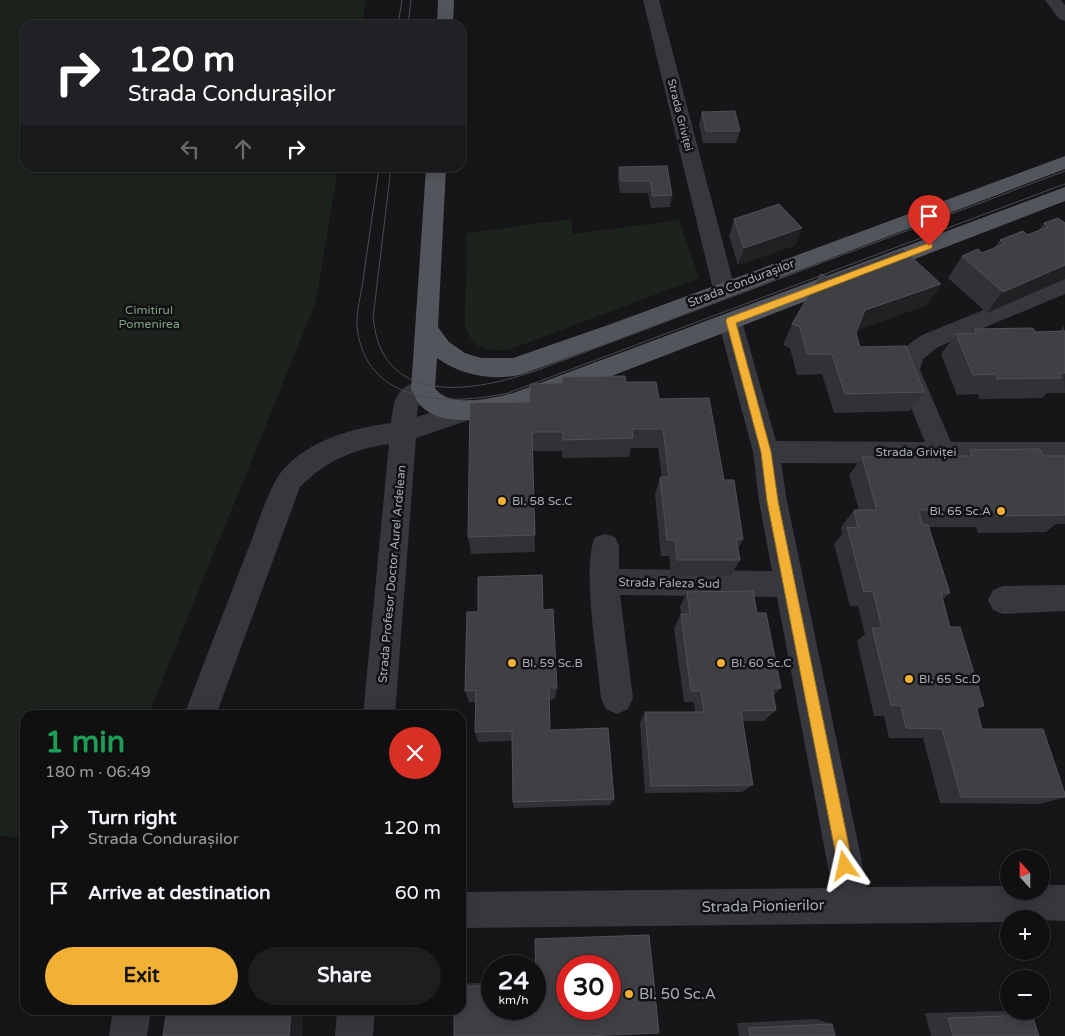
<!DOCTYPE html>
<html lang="en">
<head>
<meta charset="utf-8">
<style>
  :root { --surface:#101012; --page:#1e1e20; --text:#f1f3f6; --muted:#9c9d9f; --line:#303032; --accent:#f2b134 }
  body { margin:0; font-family:"Varela Round",sans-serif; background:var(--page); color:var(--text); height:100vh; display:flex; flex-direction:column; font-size:19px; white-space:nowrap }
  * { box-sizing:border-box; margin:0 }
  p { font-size:16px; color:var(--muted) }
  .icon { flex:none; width:28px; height:28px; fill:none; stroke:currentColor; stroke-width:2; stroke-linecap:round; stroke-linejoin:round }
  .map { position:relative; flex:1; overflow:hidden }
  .sheet { position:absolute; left:20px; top:710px; width:446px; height:305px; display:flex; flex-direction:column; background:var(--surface); border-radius:15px; box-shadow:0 2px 12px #0003,0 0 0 1px var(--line) }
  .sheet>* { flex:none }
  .top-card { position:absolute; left:20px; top:20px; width:446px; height:152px; border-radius:15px; box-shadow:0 2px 12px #0003,0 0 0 1px var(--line); background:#202124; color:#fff; overflow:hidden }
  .needle { width:32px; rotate:339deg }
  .controls { position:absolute; left:1000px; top:850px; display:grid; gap:10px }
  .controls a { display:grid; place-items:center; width:50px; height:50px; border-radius:50%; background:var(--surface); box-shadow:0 2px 12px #0003,0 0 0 1px var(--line); font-size:25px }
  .speed { position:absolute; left:481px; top:955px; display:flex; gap:10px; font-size:25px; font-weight:700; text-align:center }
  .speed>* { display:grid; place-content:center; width:65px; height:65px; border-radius:50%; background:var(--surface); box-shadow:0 2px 12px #0003,0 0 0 1px var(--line); line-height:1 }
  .speed small { font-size:12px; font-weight:400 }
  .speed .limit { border:8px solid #d22; background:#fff; color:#111 }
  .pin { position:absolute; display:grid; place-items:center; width:42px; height:42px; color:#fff; margin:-51px -21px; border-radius:50% 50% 50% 0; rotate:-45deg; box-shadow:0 0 5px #0007 }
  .pin .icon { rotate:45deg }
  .me { position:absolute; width:55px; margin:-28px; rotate:349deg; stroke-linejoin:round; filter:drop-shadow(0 0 4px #0008) }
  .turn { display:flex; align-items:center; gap:18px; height:105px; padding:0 25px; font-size:22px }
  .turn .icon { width:65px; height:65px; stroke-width:2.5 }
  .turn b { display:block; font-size:35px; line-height:42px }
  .lanes { display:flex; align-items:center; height:48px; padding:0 25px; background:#0003; justify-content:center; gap:25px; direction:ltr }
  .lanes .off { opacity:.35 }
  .round { display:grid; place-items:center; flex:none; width:52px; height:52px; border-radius:26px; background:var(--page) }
  .overview { display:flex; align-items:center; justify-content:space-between; height:85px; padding:0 25px }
  h1 { font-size:30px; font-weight:800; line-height:38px; color:#1e9e55 }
  .primary-button { display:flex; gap:10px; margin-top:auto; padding:10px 25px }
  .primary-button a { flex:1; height:58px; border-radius:30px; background:var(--accent); color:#111; font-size:20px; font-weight:800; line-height:58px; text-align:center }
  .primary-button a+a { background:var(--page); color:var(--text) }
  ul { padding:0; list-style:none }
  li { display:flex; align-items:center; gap:15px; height:65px; padding:0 25px }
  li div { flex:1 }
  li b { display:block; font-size:19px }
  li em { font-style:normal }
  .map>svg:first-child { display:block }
  .green { fill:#1c231d }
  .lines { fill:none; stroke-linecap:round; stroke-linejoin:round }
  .minor { fill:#37383d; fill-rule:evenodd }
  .major { fill:#53555c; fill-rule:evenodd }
  .tram { stroke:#4a4c52; stroke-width:1 }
  .wall { fill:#323236 }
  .shaded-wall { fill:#212124 }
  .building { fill:#3f3f44; stroke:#4f5156; fill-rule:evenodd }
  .route { fill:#f2b134; stroke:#9d7322 }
  .poi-dot { fill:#f2b134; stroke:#111113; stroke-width:2 }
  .labels { text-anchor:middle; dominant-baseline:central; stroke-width:5; stroke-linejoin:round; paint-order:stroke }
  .far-street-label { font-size:11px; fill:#a8adb8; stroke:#111113 }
  .street-label { font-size:12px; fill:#a8adb8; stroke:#111113 }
  .park-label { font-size:12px; fill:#7fa381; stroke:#111113 }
  .poi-label { font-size:12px; fill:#a8adb8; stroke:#111113; text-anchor:start }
  .near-street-label { font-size:15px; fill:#a8adb8; stroke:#111113 }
  .near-poi-label { font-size:15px; fill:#a8adb8; stroke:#111113; text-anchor:start }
</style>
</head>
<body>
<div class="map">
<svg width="1065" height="1036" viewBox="0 0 1065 1036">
  <rect width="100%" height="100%" fill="#161618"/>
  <path class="green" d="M 0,0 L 366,0 L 362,25 L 25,25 L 25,168 L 338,168 L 316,302 L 148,715 L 25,715 L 25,839 L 0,835 Z
    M 571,219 L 573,234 L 679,220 L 699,278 L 508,350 C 485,351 471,348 465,324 L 467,233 Z"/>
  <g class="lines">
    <path class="minor" d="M 643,0 L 659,0 L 735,289 L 732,295 L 724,297 L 716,295 L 713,289 Z
      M 1045,0 L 1061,0 L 1065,5 L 1065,21 L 1059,19 Z
      M 1065,277 L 1065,294 L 938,347 L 923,359 L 920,370 L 951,442 L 1065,442 L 1065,464 L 781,463 L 787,501 L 867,887 L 1009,886 L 1009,891 L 1041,891 L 1041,885 L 1065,885 L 1065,921 L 1009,919 L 1009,922 L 461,928 L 461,892 L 832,888 L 777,597 L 620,595 L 633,698 L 628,709 L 617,714 L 606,709 L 601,698 C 598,662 581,567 595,537 L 605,534 L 615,537 L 619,546 L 619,569 L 772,571 L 759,501 L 753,452 L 718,321 L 722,315 L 730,313 L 738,315 L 742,321 L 776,441 L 925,442 L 896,370 C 897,353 908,344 922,335 Z
      M 423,379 L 432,382 L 435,389 L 432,396 L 418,406 L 417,417 L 469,400 L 478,403 L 482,410 L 478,417 L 416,438 L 395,715 L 363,715 L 389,444 C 353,449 326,461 300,487 L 216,715 L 184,715 C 206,658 228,601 250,544 C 257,526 270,485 282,471 C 308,440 353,428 391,423 C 394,397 396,388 423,379 Z
      M 1065,585 L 1065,611 L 1003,614 L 993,610 L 988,600 L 993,590 L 1003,586 Z
      M 113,1010 L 151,1010 L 147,1036 L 109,1036 Z
      M 337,1010 L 375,1010 L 373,1036 L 335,1036 Z"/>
    <path class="major" d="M 438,0 L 454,0 L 453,25 L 437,25 Z
      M 1065,156 L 1065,169 L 627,336 L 523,374 C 495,382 460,375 437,358 L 435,388 C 449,409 493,398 513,393 L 1065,187 L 1065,201 L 526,409 C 499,418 443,430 421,406 C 416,401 414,394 411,389 L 426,168 L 446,168 L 438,327 L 449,342 L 465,353 L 481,358 L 513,358 L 611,324 Z"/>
    <path class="tram" d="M 398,25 L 402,0
      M 408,25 L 411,0
      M 379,168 C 374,206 368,243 363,281 C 361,295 356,312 357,326 C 365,405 448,406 508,393 L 1065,184
      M 391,168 L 373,318 C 375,331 377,343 384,355 C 414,405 491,386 535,371 L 1065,171"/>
  </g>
  <path class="wall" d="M 702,112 L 740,131 L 736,143 L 703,143 L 699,124 Z
    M 667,166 L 672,195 L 670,207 L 651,208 L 648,193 L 620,193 L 618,179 L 619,167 Z
    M 1058,218 L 987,313 L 948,278 L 962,256 L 982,253 L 995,247 L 1000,240 L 1027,235 L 1039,230 L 1044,223 Z
    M 734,219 L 796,245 L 738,265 L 729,236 Z
    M 828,277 L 941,284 L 927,305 L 857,330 L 856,333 L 860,347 L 924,392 L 910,411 L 834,413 L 822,374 L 797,375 L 790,348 L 783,345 L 792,324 Z
    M 1064,326 L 1065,393 L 1047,393 L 1042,398 L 980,399 L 978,394 L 957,395 L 941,354 L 956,334 L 971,333 L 974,329 L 1035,332 L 1060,331 Z
    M 562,377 L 626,382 L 659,399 L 724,480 L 743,539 L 738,549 L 740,560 L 731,576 L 671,576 L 669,556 L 661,556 L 655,495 L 660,477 L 662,477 L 658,448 L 631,448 L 629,457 L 562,458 L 562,451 L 532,451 L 535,552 L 471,554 L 468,537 L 530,402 L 562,383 Z
    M 970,450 L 1043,456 L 1065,456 L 1065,524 L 1056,524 L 1046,532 L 978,533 L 976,527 L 928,527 L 950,593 L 943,599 L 950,627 L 984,706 L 977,710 L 982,729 L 1065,797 L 1040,804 L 940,803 L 923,738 L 889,738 L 884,716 L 874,716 L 857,641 L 865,634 L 858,606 L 850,606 L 834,544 L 842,534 L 841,527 L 854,510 L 859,510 L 849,475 L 862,457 L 964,456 Z
    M 687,592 L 757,613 L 781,688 L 773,696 L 776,710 L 764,721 L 743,721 L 753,785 L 742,792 L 645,793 L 640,723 L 645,712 L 695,712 L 694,702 L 684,702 L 674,628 L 681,614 L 680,607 Z
    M 543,610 L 557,688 L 555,699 L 549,700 L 550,730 L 614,799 L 610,805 L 514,808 L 513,802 L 512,741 L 478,742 L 475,732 L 476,702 L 469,702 L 465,691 Z
    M 535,980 L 585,1036 L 461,1010 L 461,984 L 492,982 L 492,1009 L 535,1009 Z
    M 1005,1011 L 1032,1015 L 1039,1036 L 931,1036 L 925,1013 Z
    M 816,1019 L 832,1024 L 835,1036 L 739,1036 L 737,1023 Z"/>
  <path class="shaded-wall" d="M 802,228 L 796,245 L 738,265 L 744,248 Z
    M 1065,265 L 1065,279 L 987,313 L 1003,292 Z
    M 941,284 L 927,305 L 854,331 L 865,310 Z
    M 291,1010 L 304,1010 L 302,1036 L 289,1036 Z"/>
  <path class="building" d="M 735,111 L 740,131 L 706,131 L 702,112 Z
    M 667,166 L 672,195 L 653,196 L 650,181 L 621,181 L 619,167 Z
    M 779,204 L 802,228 L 744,248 L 734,219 Z
    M 1058,218 L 1065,223 L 1065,265 L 1003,292 L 962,256 L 978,249 L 982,253 L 1004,244 L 1000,240 L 1023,231 L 1027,235 L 1048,227 L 1044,223 Z
    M 903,249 L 941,284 L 865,310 L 856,333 L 860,347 L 906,346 L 924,392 L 845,394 L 832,354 L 807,354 L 800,327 L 792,324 L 821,274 L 828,277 Z
    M 1033,328 L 1035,332 L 1065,331 L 1065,373 L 1059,373 L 1061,378 L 997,379 L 995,374 L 973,375 L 956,334 L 976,333 L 974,329 Z
    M 625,376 L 626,382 L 656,382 L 659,399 L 709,398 L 724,480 L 734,480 L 743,539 L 736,539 L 740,560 L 677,560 L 675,540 L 667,540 L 660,477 L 669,477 L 663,429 L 632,429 L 633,438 L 563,440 L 563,432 L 532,432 L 535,535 L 468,537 L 470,403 L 530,402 L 530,384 L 563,383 L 562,377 Z
    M 1040,449 L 1043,456 L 1065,456 L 1065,515 L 997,516 L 994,510 L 918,510 L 923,525 L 928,525 L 950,593 L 941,593 L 950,627 L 960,627 L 984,706 L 976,706 L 982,729 L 1043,729 L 1065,794 L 1065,797 L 961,797 L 942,729 L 906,728 L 901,706 L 891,705 L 872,628 L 882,628 L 873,591 L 864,592 L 847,527 L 858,528 L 854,510 L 877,510 L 862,457 L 972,456 L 970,450 Z
    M 542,575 L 543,610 L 553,609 L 557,688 L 549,688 L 550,730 L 608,728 L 614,799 L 513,802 L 512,731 L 475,732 L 476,690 L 465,691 L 467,612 L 478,612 L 478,577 Z
    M 753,591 L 757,613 L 766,613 L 781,688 L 772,688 L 776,710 L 741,711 L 753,785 L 651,786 L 645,712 L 704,712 L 701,691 L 691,691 L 681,614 L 690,614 L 687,592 Z
    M 649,935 L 659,1033 L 585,1036 L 454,1036 L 454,1010 L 461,1010 L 461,987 L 492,985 L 492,1009 L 535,1009 L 535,983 L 536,982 L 535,939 ZM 568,966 L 610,966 L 610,1009 L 568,1009 Z
    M 167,1010 L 291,1010 L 289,1036 L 163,1036 Z
    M 1032,1015 L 1039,1036 L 953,1036 L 948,1018 Z
    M 832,1024 L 835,1036 L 750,1036 L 749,1028 Z"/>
  <path class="route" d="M 929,243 L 932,244 L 932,248 L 736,323 L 771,452 L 778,501 L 853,866 L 850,871 L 845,874 L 840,871 L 838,866 L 767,501 L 761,452 L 726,321 L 727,318 Z"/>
  <g class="poi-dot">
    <circle cx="502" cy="501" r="5"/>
    <circle cx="1001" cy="511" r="5"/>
    <circle cx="512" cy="663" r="5"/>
    <circle cx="721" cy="663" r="5"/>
    <circle cx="909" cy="679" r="5"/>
    <circle cx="629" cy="994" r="5"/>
  </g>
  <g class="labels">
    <g class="far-street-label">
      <text transform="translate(680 115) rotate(76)">Strada Griviței</text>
    </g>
    <g class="street-label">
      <text transform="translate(741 283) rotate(-21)">Strada Condurașilor</text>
      <text x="916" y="452">Strada Griviței</text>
      <text transform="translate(392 574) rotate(-85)">Strada Profesor Doctor Aurel Ardelean</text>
      <text transform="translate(669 583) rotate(1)">Strada Faleza Sud</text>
    </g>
    <g class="park-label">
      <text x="149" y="310">Cimitirul<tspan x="149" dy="14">Pomenirea</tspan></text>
    </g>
    <g class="poi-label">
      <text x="512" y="501">Bl. 58 Sc.C</text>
      <text x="991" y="511" text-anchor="end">Bl. 65 Sc.A</text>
      <text x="522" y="663">Bl. 59 Sc.B</text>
      <text x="731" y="663">Bl. 60 Sc.C</text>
      <text x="919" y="679">Bl. 65 Sc.D</text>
    </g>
    <g class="near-street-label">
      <text transform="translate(763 906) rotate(-1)">Strada Pionierilor</text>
    </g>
    <g class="near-poi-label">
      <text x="639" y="994">Bl. 50 Sc.A</text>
    </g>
  </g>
</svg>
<div class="controls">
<a><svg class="needle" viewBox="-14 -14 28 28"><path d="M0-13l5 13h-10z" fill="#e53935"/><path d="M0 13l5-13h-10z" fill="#9c9d9f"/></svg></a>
<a>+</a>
<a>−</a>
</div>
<div class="speed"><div>24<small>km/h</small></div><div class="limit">30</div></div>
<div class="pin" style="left:929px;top:246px;background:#d93025"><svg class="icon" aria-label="arrive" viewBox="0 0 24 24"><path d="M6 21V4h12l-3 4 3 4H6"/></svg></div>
<svg class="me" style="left:845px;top:866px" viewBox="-20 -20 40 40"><path d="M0-17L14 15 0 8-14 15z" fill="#f2b134" stroke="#fff" stroke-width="4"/></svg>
<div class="top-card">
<div class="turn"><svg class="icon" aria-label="right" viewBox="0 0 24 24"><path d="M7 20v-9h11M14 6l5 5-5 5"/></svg><div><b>120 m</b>Strada Condurașilor</div></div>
<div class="lanes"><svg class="icon off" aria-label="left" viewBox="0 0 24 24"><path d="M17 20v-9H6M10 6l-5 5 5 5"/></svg><svg class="icon off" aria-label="ahead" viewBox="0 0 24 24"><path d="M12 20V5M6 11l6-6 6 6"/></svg><svg class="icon" aria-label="right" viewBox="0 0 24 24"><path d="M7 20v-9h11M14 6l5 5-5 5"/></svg></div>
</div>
<section class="sheet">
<div class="overview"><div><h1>1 min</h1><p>180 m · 06:49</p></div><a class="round" style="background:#d93025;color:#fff"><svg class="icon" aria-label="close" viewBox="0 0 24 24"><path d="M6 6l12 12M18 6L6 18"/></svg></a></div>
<ul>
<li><svg class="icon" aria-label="right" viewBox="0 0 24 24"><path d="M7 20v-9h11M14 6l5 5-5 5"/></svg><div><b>Turn right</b><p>Strada Condurașilor</p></div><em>120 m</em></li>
<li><svg class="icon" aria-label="arrive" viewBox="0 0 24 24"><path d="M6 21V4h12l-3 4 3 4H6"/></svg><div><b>Arrive at destination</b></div><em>60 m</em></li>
</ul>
<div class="primary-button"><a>Exit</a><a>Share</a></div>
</section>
</div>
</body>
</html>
